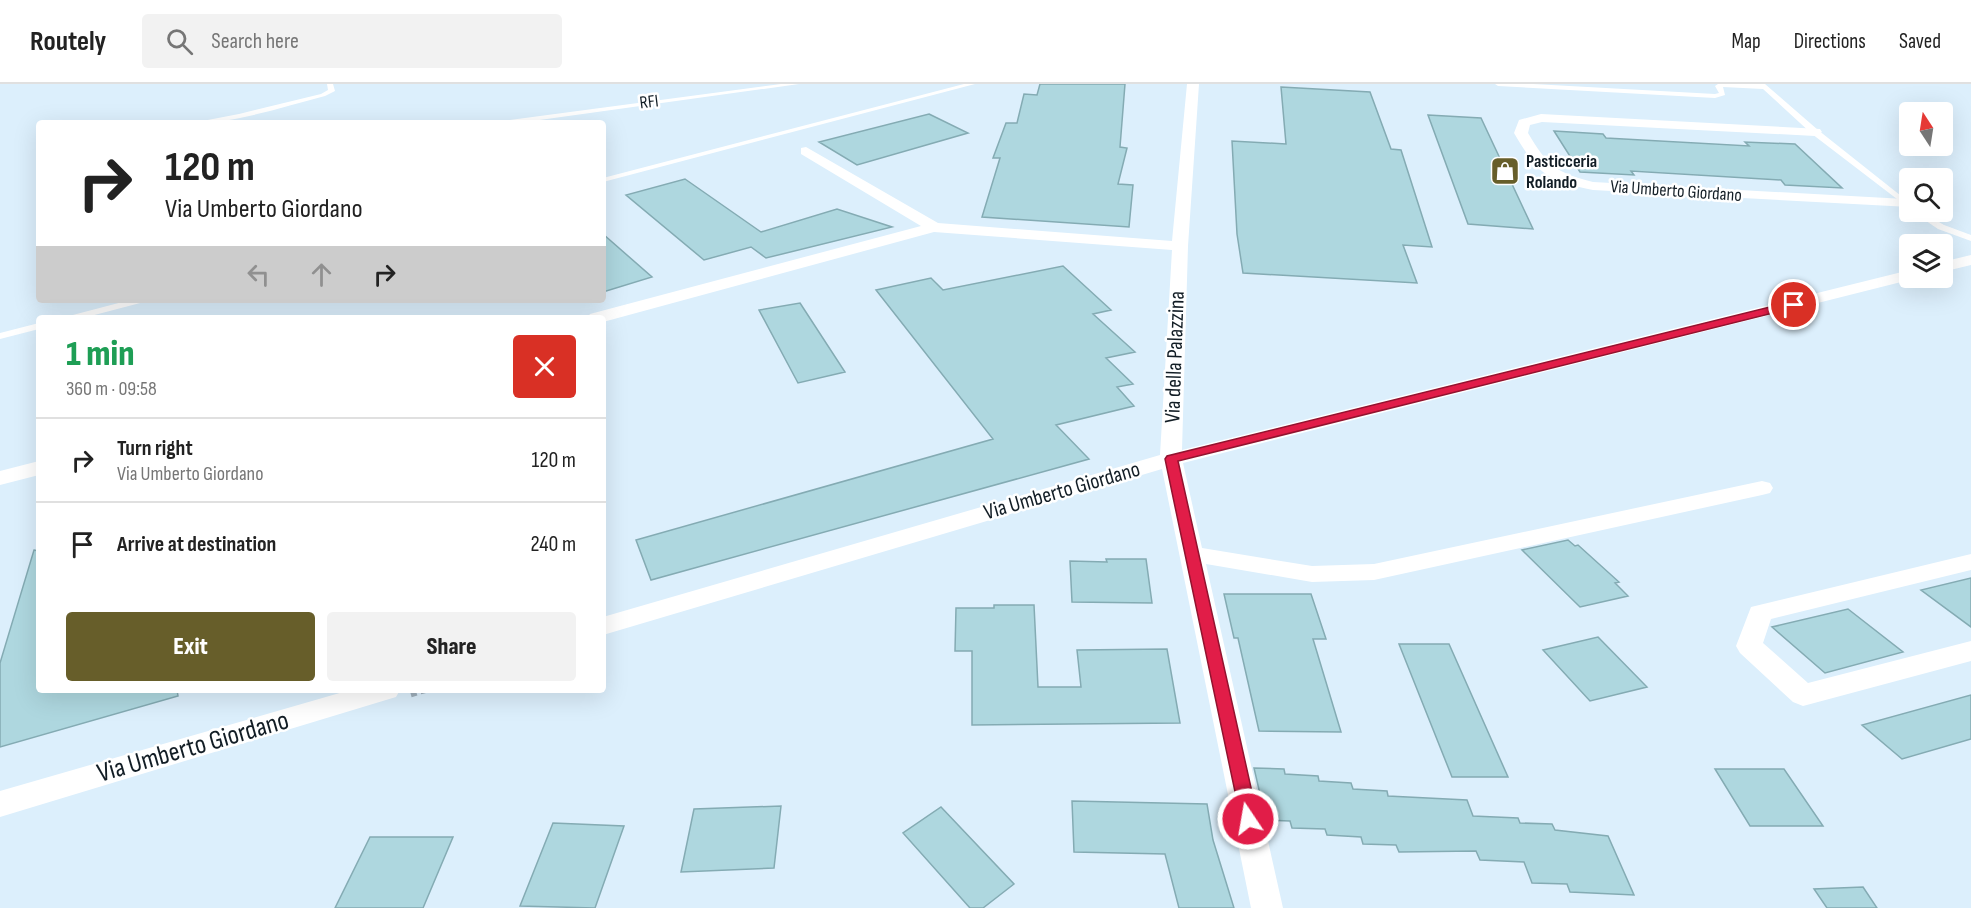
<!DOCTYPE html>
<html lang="en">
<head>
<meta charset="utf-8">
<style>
  :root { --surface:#fff; --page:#f2f2f2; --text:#222; --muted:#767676; --line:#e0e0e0; --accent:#675e2a }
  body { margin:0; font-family:"Sofia Sans Condensed",sans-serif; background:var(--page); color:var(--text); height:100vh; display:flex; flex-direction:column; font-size:22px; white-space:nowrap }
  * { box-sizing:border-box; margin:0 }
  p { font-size:20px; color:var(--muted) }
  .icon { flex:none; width:33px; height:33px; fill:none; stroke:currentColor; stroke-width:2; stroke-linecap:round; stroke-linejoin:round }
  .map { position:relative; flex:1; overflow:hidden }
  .panel { position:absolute; left:36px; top:231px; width:570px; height:378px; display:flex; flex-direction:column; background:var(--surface); border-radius:6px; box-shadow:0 6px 24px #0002 }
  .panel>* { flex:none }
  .banner { position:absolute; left:36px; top:36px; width:570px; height:183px; border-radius:6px; box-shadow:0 6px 24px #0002; background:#fff; color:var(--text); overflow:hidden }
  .needle { width:39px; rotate:348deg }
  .buttons { position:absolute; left:1899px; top:18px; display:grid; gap:12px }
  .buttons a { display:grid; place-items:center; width:54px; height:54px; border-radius:6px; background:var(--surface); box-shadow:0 6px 24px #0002; font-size:30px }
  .pin { position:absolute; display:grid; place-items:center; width:51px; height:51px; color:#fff; margin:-26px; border:3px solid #fff; border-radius:50%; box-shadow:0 2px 6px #0007 }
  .me { position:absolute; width:66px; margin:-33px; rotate:348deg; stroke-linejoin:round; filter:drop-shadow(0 0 4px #0008) }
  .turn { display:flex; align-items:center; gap:21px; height:126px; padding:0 30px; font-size:27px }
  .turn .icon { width:78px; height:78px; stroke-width:2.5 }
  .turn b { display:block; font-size:42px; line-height:51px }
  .lanes { display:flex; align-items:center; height:57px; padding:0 30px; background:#0003; justify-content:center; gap:30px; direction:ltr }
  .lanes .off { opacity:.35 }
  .round { display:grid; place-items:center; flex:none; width:63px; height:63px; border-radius:6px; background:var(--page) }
  .summary { display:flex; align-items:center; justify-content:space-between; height:102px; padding:0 30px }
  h1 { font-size:36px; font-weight:800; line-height:45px; color:#1e9e55 }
  .cta { display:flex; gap:12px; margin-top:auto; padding:12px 30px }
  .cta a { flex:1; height:69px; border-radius:6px; background:var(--accent); color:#fff; font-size:24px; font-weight:800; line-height:69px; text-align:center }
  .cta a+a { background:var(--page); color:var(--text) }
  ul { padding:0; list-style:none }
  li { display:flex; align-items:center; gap:18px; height:84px; padding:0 30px; border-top:2px solid var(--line) }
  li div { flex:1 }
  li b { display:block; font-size:22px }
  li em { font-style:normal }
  header { display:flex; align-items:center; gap:36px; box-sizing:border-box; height:84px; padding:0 30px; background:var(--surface); border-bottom:2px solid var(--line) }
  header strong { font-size:28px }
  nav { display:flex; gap:33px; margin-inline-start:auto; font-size:21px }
  .search { width:420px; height:54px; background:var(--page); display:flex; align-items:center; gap:15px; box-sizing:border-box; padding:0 21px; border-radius:6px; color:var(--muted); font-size:22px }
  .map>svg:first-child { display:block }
  .building { fill:#aed7df; stroke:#84abb3; stroke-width:1.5 }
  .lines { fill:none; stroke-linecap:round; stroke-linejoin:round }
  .path { stroke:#9eafbb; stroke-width:4.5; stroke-dasharray:6 4; stroke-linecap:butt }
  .lane { fill:#fff; fill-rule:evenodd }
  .street { fill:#fff; fill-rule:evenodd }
  .route { fill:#e11d48; stroke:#92132f; stroke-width:1.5 }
  .labels { text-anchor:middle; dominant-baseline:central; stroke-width:5; stroke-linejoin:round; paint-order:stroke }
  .far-street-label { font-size:18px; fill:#121d25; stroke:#fff }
  .far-poi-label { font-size:18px; font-weight:bold; fill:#121d25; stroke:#fff; text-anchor:start }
  .street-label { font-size:22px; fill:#121d25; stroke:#fff }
  .near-street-label { font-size:27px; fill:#121d25; stroke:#fff }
</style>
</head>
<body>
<header>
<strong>Routely</strong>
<div class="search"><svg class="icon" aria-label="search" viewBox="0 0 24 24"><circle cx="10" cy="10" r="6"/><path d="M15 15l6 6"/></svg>Search here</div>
<nav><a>Map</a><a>Directions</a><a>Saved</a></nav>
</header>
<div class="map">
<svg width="1971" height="824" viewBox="0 0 1971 824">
  <rect width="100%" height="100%" fill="#dceffc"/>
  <path class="building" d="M 1040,0 L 1125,0 L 1120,63 L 1127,64 L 1118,100 L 1133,101 L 1129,143 L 982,133 L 1000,74 L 993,74 L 1006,39 L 1017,39 L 1024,10 L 1037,11 Z
    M 1281,3 L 1370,8 L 1391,65 L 1401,66 L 1432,163 L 1403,161 L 1417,199 L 1243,189 L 1237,150 L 1232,57 L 1286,60 Z
    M 929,30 L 968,49 L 857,81 L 819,58 Z
    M 1428,31 L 1481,34 L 1533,145 L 1468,140 Z
    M 1554,47 L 1603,50 L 1606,54 L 1749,62 L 1745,58 L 1795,60 L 1842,104 L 1785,101 L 1781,96 L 1631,87 L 1634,91 L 1580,88 Z
    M 685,95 L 761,148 L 837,125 L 892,143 L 766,174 L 751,163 L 704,176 L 626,111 Z
    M 603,150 L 652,193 L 603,208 Z
    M 1063,182 L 1111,226 L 1093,230 L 1135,268 L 1106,274 L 1133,300 L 1117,303 L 1134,322 L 1056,341 L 1089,375 L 651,496 L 636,456 L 993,355 L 876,206 L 931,194 L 943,206 Z
    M 800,219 L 845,288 L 798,299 L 759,226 Z
    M 1568,456 L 1575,462 L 1578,461 L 1619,498 L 1615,499 L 1628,512 L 1580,523 L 1522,466 Z
    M 34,466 L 39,467 L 39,606 L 177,606 L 178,612 L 0,663 L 0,579 Z
    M 1106,475 L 1146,475 L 1152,519 L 1072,518 L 1070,477 L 1107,478 Z
    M 1971,494 L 1971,543 L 1921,506 Z
    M 1224,510 L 1311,510 L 1326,555 L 1313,555 L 1341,648 L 1259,647 L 1238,554 L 1234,554 Z
    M 994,521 L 1034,521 L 1038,603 L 1081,603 L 1077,566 L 1167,565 L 1180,639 L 972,641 L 972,567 L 955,567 L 956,524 L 994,524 Z
    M 1848,525 L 1903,568 L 1825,589 L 1772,543 Z
    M 1598,553 L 1647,603 L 1590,617 L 1543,566 Z
    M 1399,560 L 1449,560 L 1508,693 L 1452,693 Z
    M 1971,611 L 1971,655 L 1902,675 L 1862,641 Z
    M 1254,684 L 1284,685 L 1285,690 L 1318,692 L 1319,697 L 1351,699 L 1353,705 L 1387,707 L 1388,712 L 1467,716 L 1473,732 L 1518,734 L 1520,739 L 1552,740 L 1555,746 L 1608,752 L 1634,811 L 1570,808 L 1567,800 L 1532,799 L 1524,778 L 1480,776 L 1476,767 L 1399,768 L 1396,761 L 1363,760 L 1361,753 L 1327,751 L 1325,745 L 1292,744 L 1290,737 L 1266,736 Z
    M 1715,685 L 1784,685 L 1823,742 L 1750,742 Z
    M 1072,717 L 1207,720 L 1213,756 L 1234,824 L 1179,824 L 1165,770 L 1074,768 Z
    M 781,722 L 774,784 L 681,788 L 694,725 Z
    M 941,723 L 1014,800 L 983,824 L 970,824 L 903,749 Z
    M 553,739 L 624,742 L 595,824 L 520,822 Z
    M 370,753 L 453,753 L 423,824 L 335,824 Z
    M 1863,803 L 1877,824 L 1827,824 L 1814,805 Z"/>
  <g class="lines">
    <path class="path" d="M 411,611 L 428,606"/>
    <path class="lane" d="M 327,0 L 333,0 L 335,7 L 325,12 C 282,23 237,39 192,39 L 239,30 L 321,10 L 328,6 Z
      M 781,0 L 799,0 L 518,39 L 499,39 L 502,37 Z
      M 964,0 L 975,0 L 603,98 L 603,94 Z
      M 1495,0 L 1533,0 L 1715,10 L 1719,9 L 1715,2 L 1718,0 L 1765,0 L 1818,46 L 1910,119 L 1910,125 L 1812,50 L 1763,5 L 1723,3 L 1725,11 L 1715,14 L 1498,2 Z
      M 1913,128 L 1922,128 L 1944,141 L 1971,151 L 1971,157 L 1938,145 Z
      M 130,216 L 146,216 L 144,218 L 83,234 L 67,234 L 69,232 Z
      M 39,239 L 39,245 L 0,255 L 0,249 Z"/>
    <path class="street" d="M 1187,0 L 1199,0 L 1188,162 L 1182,366 L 1910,186 L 1910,194 L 1917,194 L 1183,379 L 1202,464 L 1312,482 L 1374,480 L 1762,397 L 1770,399 L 1773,404 L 1770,409 L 1762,411 L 1374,496 L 1312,498 L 1206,480 L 1283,824 L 1251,824 L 1162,385 L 603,551 L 603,533 L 1160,371 L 1172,166 L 934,148 L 603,238 L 603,234 L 587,234 L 590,230 L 921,142 L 801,70 L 801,64 L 806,63 L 938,139 L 1172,157 Z
      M 1541,30 L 1820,45 L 1822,48 L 1815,52 L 1542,38 L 1530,41 L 1528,49 C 1547,81 1556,89 1593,98 L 1905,115 L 1910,117 L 1910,123 L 1593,106 C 1546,96 1539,91 1514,49 L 1519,36 Z
      M 1971,171 L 1971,181 L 1942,188 L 1942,178 Z
      M 39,377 L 39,391 L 0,401 L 0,387 Z
      M 1971,470 L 1971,486 L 1771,535 L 1763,559 L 1808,599 L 1971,557 L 1971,577 L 1803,622 L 1793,618 L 1740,569 L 1736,562 L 1751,523 Z
      M 350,606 L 400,606 L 396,613 L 386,616 L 0,733 L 0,707 Z"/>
  </g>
  <path class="route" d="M 1794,217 L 1799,221 L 1797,223 L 1178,377 L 1258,735 L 1255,741 L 1248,743 L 1242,741 L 1165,375 L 1167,372 Z"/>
  <defs>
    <g id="shop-square" transform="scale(1.5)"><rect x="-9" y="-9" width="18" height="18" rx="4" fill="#675e2a" stroke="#fff"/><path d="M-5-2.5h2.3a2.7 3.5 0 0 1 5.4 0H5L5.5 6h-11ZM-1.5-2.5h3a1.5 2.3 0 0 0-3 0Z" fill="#fff"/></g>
  </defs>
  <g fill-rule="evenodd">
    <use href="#shop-square" x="1505" y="87"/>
  </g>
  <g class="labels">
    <g class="far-street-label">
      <text transform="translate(649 18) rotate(-7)">RFI</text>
      <text transform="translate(1676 107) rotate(4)">Via Umberto Giordano</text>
    </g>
    <g class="far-poi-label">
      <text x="1526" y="77">Pasticceria<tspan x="1526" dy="21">Rolando</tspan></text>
    </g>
    <g class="street-label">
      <text transform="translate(1175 273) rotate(-88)">Via della Palazzina</text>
      <text transform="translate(1062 407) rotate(-16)">Via Umberto Giordano</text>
    </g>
    <g class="near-street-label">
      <text transform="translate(193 663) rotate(-16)">Via Umberto Giordano</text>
    </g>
  </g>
</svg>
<div class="buttons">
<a><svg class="needle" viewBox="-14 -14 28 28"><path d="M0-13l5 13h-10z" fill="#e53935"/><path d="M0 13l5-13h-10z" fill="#767676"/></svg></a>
<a><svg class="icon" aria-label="search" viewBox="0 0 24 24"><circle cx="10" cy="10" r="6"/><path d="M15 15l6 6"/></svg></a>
<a><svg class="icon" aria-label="layers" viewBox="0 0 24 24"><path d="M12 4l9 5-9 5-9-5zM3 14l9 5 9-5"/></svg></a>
</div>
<div class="pin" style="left:1794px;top:221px;background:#d93025"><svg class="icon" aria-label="arrive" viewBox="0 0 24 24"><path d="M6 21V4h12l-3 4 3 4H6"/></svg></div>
<svg class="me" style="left:1248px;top:735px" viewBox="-20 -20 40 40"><circle r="17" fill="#e11d48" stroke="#fff" stroke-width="3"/><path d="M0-11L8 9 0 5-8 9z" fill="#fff"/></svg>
<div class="banner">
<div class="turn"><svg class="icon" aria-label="right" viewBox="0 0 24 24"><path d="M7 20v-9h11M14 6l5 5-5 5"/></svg><div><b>120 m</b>Via Umberto Giordano</div></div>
<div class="lanes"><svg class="icon off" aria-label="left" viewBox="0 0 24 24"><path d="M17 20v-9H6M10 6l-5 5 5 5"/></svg><svg class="icon off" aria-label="ahead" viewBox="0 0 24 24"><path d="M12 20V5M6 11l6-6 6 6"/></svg><svg class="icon" aria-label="right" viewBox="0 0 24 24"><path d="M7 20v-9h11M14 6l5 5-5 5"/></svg></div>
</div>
<section class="panel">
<div class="summary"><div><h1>1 min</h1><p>360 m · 09:58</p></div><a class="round" style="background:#d93025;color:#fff"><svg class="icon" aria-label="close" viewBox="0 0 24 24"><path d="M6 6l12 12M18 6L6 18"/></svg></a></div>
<ul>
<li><svg class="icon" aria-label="right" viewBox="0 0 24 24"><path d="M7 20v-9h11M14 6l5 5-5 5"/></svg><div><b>Turn right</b><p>Via Umberto Giordano</p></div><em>120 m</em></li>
<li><svg class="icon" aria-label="arrive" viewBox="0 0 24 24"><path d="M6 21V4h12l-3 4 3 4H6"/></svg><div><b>Arrive at destination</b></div><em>240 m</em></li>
</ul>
<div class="cta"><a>Exit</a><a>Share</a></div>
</section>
</div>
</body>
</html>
